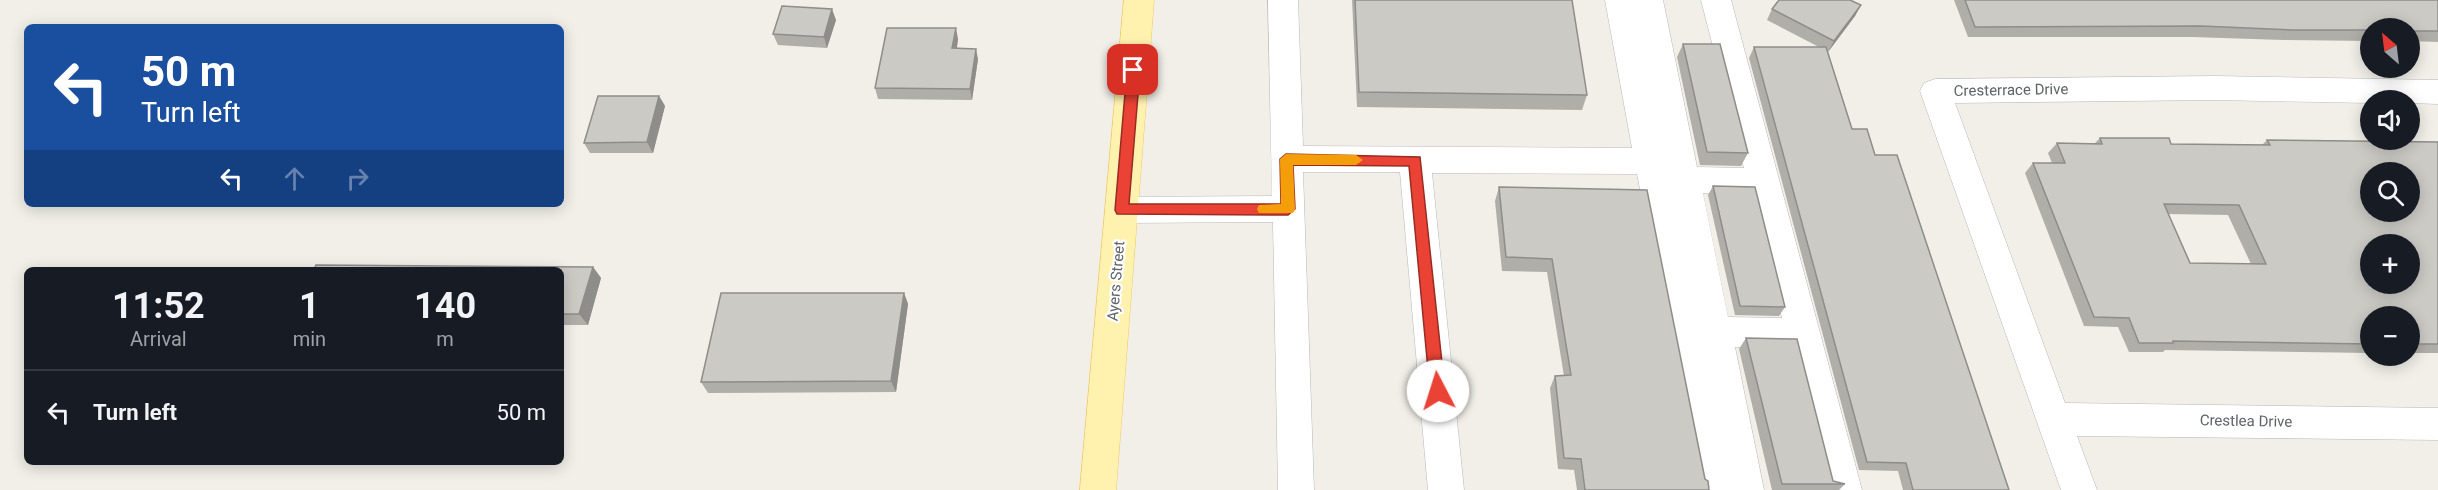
<!DOCTYPE html>
<html lang="en">
<head>
<meta charset="utf-8">
<style>
  :root { --surface:#171b24; --page:#242831; --text:#f1f3f6; --muted:#9ea1a6; --line:#363941 }
  body { margin:0; font-family:Roboto,sans-serif; background:var(--page); color:var(--text); height:100vh; display:flex; flex-direction:column; font-size:22px; white-space:nowrap }
  * { box-sizing:border-box; margin:0 }
  p { font-size:20px; color:var(--muted) }
  .icon { flex:none; width:33px; height:33px; fill:none; stroke:currentColor; stroke-width:2; stroke-linecap:round; stroke-linejoin:round }
  .map { position:relative; flex:1; overflow:hidden }
  .side { position:absolute; left:24px; top:267px; width:540px; height:198px; display:flex; flex-direction:column; background:var(--surface); border-radius:9px; box-shadow:0 3px 15px #0003 }
  .side>* { flex:none }
  .top-card { position:absolute; left:24px; top:24px; width:540px; height:183px; border-radius:9px; box-shadow:0 3px 15px #0003; background:#1a4fa0; color:#fff; overflow:hidden }
  .needle { width:39px; rotate:332deg }
  .fabs { position:absolute; left:2360px; top:18px; display:grid; gap:12px }
  .fabs a { display:grid; place-items:center; width:60px; height:60px; border-radius:50%; background:var(--surface); box-shadow:0 3px 15px #0003; font-size:30px }
  .pin { position:absolute; display:grid; place-items:center; width:51px; height:51px; color:#fff; margin:-26px; border-radius:12px; box-shadow:0 3px 9px #0006 }
  .me { position:absolute; width:66px; margin:-33px; rotate:355deg; stroke-linejoin:round; filter:drop-shadow(0 0 4px #0008) }
  .turn { display:flex; align-items:center; gap:21px; height:126px; padding:0 18px; font-size:27px }
  .turn .icon { width:78px; height:78px; stroke-width:2.5 }
  .turn b { display:block; font-size:42px; line-height:51px }
  .lanes { display:flex; align-items:center; height:57px; padding:0 18px; background:#0003; justify-content:center; gap:30px; direction:ltr }
  .lanes .off { opacity:.35 }
  .eta { display:flex; justify-content:space-evenly; align-items:center; height:102px; text-align:center }
  .eta b { font-size:36px; font-weight:700; line-height:42px }
  ul { padding:0; list-style:none }
  li { display:flex; align-items:center; gap:18px; height:84px; padding:0 18px; border-top:2px solid var(--line) }
  li div { flex:1 }
  li b { display:block; font-size:22px }
  li em { font-style:normal }
  .map>svg:first-child { display:block }
  .lines { fill:none; stroke-linecap:round; stroke-linejoin:round }
  .minor-casing { stroke:#b5b8bc; stroke-width:1 }
  .major-casing { stroke:#f2c960; stroke-width:1 }
  .minor { fill:#fff; fill-rule:evenodd }
  .major { fill:#fff2af; fill-rule:evenodd }
  .wall { fill:#afaea9; fill-rule:evenodd }
  .shaded-wall { fill:#8f8d8a }
  .building { fill:#cccac5; stroke:#8f8d8a; stroke-width:1.5; fill-rule:evenodd }
  .route { fill:#ea4335; stroke:#982c22; stroke-width:1.5 }
  .slow { fill:#f59e0b }
  .labels { text-anchor:middle; dominant-baseline:central; stroke-width:4.5; stroke-linejoin:round; paint-order:stroke }
  .street-label { font-size:15px; fill:#5f6368; stroke:#fff }
</style>
</head>
<body>
<div class="map">
<svg width="2438" height="490" viewBox="0 0 2438 490">
  <rect width="100%" height="100%" fill="#f1efe8"/>
  <g class="lines">
    <g class="minor-casing">
      <path id="minor" d="M 1268,0 L 1298,0 L 1303,146 L 1632,148 L 1605,0 L 1663,0 L 1697,167 L 1744,168 L 1701,0 L 1731,0 L 1862,490 L 1826,490 L 1790,348 L 1735,347 L 1764,490 L 1699,490 L 1637,174 L 1432,173 L 1464,490 L 1428,490 L 1400,172 L 1303,172 L 1314,490 L 1278,490 L 1273,222 L 1122,223 L 1111,219 L 1106,210 L 1111,201 L 1122,197 L 1272,196 ZM 1703,193 L 1751,195 L 1782,318 L 1728,317 Z
        M 2214,76 L 2438,80 L 2438,104 L 2409,103 L 2409,100 L 2370,100 L 2370,103 L 2214,100 L 1955,103 L 2065,403 L 2438,408 L 2438,440 L 2077,436 L 2097,490 L 2061,490 L 1920,91 L 1924,83 L 1935,79 Z"/>
    </g>
    <g class="major-casing">
      <path id="major" d="M 1124,0 L 1154,0 L 1116,490 L 1080,490 Z"/>
    </g>
    <use href="#minor" class="minor"/>
    <use href="#major" class="major"/>
  </g>
  <path class="wall" d="M 1352,0 L 1572,0 L 1587,95 L 1582,110 L 1357,107 Z
    M 1954,0 L 2438,0 L 2438,42 L 2409,41 L 2409,28 L 2370,28 L 2370,41 L 2283,40 L 2192,37 L 1968,37 Z
    M 1861,5 L 1855,16 L 1828,52 L 1852,129 L 1875,155 L 2009,490 L 1903,490 L 1898,471 L 1859,470 L 1749,58 L 1754,47 L 1819,47 L 1767,20 L 1772,9 Z
    M 836,20 L 827,48 L 778,45 L 773,34 Z
    M 958,39 L 957,48 L 978,59 L 972,100 L 878,99 L 875,88 Z
    M 1683,44 L 1748,153 L 1741,166 L 1700,165 L 1677,57 Z
    M 659,96 L 665,106 L 653,153 L 590,153 L 584,143 Z
    M 2100,138 L 2171,144 L 2262,145 L 2267,140 L 2438,142 L 2438,353 L 2409,353 L 2409,316 L 2370,316 L 2370,353 L 2165,350 L 2163,352 L 2129,352 L 2118,327 L 2084,326 L 2025,173 L 2033,163 L 2052,163 L 2048,153 L 2057,143 L 2094,144 ZM 2168,214 L 2228,215 L 2251,264 L 2190,263 Z
    M 1713,186 L 1785,307 L 1779,316 L 1735,315 L 1708,195 Z
    M 1499,187 L 1647,190 L 1705,479 L 1709,490 L 1577,490 L 1574,470 L 1558,469 L 1550,388 L 1555,376 L 1564,376 L 1547,272 L 1502,271 L 1495,201 Z
    M 593,267 L 601,278 L 588,325 L 561,325 L 561,270 Z
    M 904,293 L 908,304 L 896,392 L 708,393 L 701,382 Z
    M 1746,338 L 1833,481 L 1845,484 L 1839,490 L 1772,490 L 1739,349 Z"/>
  <path class="shaded-wall" d="M 1861,5 L 1855,16 L 1828,52 L 1834,41 Z
    M 832,9 L 836,20 L 827,48 L 824,37 Z
    M 956,28 L 958,39 L 955,59 L 952,48 Z
    M 976,49 L 978,59 L 972,100 L 970,89 Z
    M 659,96 L 665,106 L 653,153 L 647,142 Z
    M 593,267 L 601,278 L 588,325 L 579,314 Z
    M 904,293 L 908,304 L 896,392 L 891,381 Z"/>
  <path class="building" d="M 1355,0 L 1572,0 L 1587,95 L 1359,92 Z
    M 1779,0 L 1850,0 L 1861,5 L 1834,41 L 1772,9 Z
    M 1965,0 L 2438,0 L 2438,31 L 2409,31 L 2409,28 L 2370,28 L 2370,30 L 2293,30 L 2201,26 L 1975,27 Z
    M 782,6 L 832,9 L 824,37 L 773,34 Z
    M 887,28 L 956,28 L 952,48 L 976,49 L 970,89 L 875,88 Z
    M 1683,44 L 1720,44 L 1748,153 L 1707,152 Z
    M 1754,47 L 1826,47 L 1852,129 L 1867,129 L 1875,155 L 1897,155 L 2009,490 L 1913,490 L 1906,463 L 1867,462 Z
    M 598,96 L 659,96 L 647,142 L 584,143 Z
    M 2100,138 L 2169,138 L 2171,144 L 2270,145 L 2267,140 L 2438,142 L 2438,344 L 2409,344 L 2409,316 L 2370,316 L 2370,344 L 2173,341 L 2173,343 L 2139,343 L 2129,318 L 2094,317 L 2033,163 L 2065,163 L 2057,143 L 2102,144 ZM 2370,172 L 2409,172 L 2409,212 L 2370,212 ZM 2164,204 L 2239,205 L 2266,264 L 2190,263 ZM 2370,244 L 2409,244 L 2409,284 L 2370,284 Z
    M 1713,186 L 1755,187 L 1785,307 L 1740,306 Z
    M 1499,187 L 1647,190 L 1705,479 L 1708,481 L 1709,490 L 1585,490 L 1581,459 L 1564,458 L 1555,376 L 1571,375 L 1552,259 L 1506,257 Z
    M 316,265 L 593,267 L 579,314 L 561,314 L 561,270 L 314,270 Z
    M 721,293 L 904,293 L 891,381 L 701,382 Z
    M 1746,338 L 1797,339 L 1833,481 L 1845,484 L 1782,484 Z"/>
  <path class="route" d="M 1133,65 L 1140,70 L 1129,204 L 1281,204 L 1280,159 L 1286,154 L 1420,157 L 1445,391 L 1443,396 L 1438,398 L 1432,396 L 1430,391 L 1409,166 L 1293,165 L 1295,209 L 1288,215 L 1117,214 L 1115,210 L 1127,70 Z"/>
  <path class="slow" d="M 1286,154 L 1356,155 L 1363,160 L 1356,165 L 1293,165 L 1295,209 L 1293,213 L 1259,213 L 1257,209 L 1259,205 L 1281,204 L 1280,159 Z"/>
  <g class="labels">
    <g class="street-label">
      <text transform="translate(2011 90) rotate(-1)">Cresterrace Drive</text>
      <text transform="translate(1116 281) rotate(-85)">Ayers Street</text>
      <text transform="translate(2246 421) rotate(1)">Crestlea Drive</text>
    </g>
  </g>
</svg>
<div class="fabs">
<a><svg class="needle" viewBox="-14 -14 28 28"><path d="M0-13l5 13h-10z" fill="#e53935"/><path d="M0 13l5-13h-10z" fill="#9ea1a6"/></svg></a>
<a><svg class="icon" aria-label="sound" viewBox="0 0 24 24"><path d="M4 9h4l5-4v14l-5-4H4zM17 9q2 3 0 6"/></svg></a>
<a><svg class="icon" aria-label="search" viewBox="0 0 24 24"><circle cx="10" cy="10" r="6"/><path d="M15 15l6 6"/></svg></a>
<a>+</a>
<a>−</a>
</div>
<div class="pin" style="left:1133px;top:70px;background:#d93025"><svg class="icon" aria-label="arrive" viewBox="0 0 24 24"><path d="M6 21V4h12l-3 4 3 4H6"/></svg></div>
<svg class="me" style="left:1438px;top:391px" viewBox="-20 -20 40 40"><circle r="19" fill="#fff"/><path d="M0-13L10 11 0 6-10 11z" fill="#ea4335"/></svg>
<div class="top-card">
<div class="turn"><svg class="icon" aria-label="left" viewBox="0 0 24 24"><path d="M17 20v-9H6M10 6l-5 5 5 5"/></svg><div><b>50 m</b>Turn left</div></div>
<div class="lanes"><svg class="icon" aria-label="left" viewBox="0 0 24 24"><path d="M17 20v-9H6M10 6l-5 5 5 5"/></svg><svg class="icon off" aria-label="ahead" viewBox="0 0 24 24"><path d="M12 20V5M6 11l6-6 6 6"/></svg><svg class="icon off" aria-label="right" viewBox="0 0 24 24"><path d="M7 20v-9h11M14 6l5 5-5 5"/></svg></div>
</div>
<section class="side">
<div class="eta">
<div><b>11:52</b><p>Arrival</p></div>
<div><b>1</b><p>min</p></div>
<div><b>140</b><p>m</p></div>
</div>
<ul>
<li><svg class="icon" aria-label="left" viewBox="0 0 24 24"><path d="M17 20v-9H6M10 6l-5 5 5 5"/></svg><div><b>Turn left</b></div><em>50 m</em></li>
</ul>
</section>
</div>
</body>
</html>
